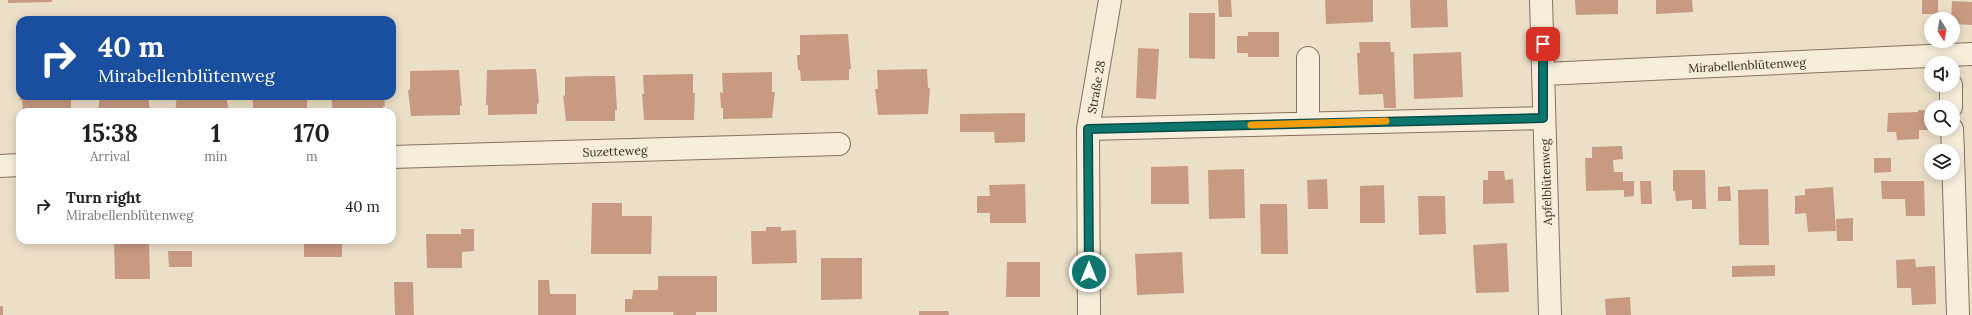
<!DOCTYPE html>
<html lang="en">
<head>
<meta charset="utf-8">
<style>
  :root { --surface:#fff; --page:#f2f2f2; --text:#202124; --muted:#757577 }
  body { margin:0; font-family:Lora,serif; background:var(--page); color:var(--text); height:100vh; display:flex; flex-direction:column; font-size:15px; white-space:nowrap }
  * { box-sizing:border-box; margin:0 }
  p { font-size:13px; color:var(--muted) }
  .icon { flex:none; width:22px; height:22px; fill:none; stroke:currentColor; stroke-width:2; stroke-linecap:round; stroke-linejoin:round }
  .map { position:relative; flex:1; overflow:hidden }
  .side { position:absolute; left:16px; top:108px; width:380px; height:136px; display:flex; flex-direction:column; background:var(--surface); border-radius:12px; box-shadow:0 2px 10px #0003 }
  .side>* { flex:none }
  .banner { position:absolute; left:16px; top:16px; width:380px; height:84px; border-radius:12px; box-shadow:0 2px 10px #0003; background:#1a4fa0; color:#fff; overflow:hidden }
  .needle { width:26px; rotate:169deg }
  .controls { position:absolute; left:1924px; top:12px; display:grid; gap:8px }
  .controls a { display:grid; place-items:center; width:36px; height:36px; border-radius:50%; background:var(--surface); box-shadow:0 2px 10px #0003; font-size:20px }
  .pin { position:absolute; display:grid; place-items:center; width:34px; height:34px; color:#fff; margin:-17px; border-radius:8px; box-shadow:0 2px 6px #0006 }
  .me { position:absolute; width:44px; margin:-22px; rotate:0deg; stroke-linejoin:round; filter:drop-shadow(0 0 3px #0008) }
  .turn { display:flex; align-items:center; gap:14px; height:84px; padding:0 16px; font-size:18px }
  .turn .icon { width:52px; height:52px; stroke-width:2.5 }
  .turn b { display:block; font-size:28px; line-height:34px }
  .eta { display:flex; justify-content:space-evenly; align-items:center; height:68px; text-align:center }
  .eta b { font-size:24px; font-weight:800; line-height:28px }
  ul { padding:0; list-style:none }
  li { display:flex; align-items:center; gap:12px; height:60px; padding:0 16px }
  li div { flex:1 }
  li b { display:block; font-size:15px }
  li em { font-style:normal }
  .map>svg:first-child { display:block }
  .building { fill:#c89a81 }
  .lines { fill:none; stroke-linecap:round; stroke-linejoin:round }
  .minor-casing { stroke:#87725e; stroke-width:24 }
  .minor { stroke:#f7eddb; stroke-width:22 }
  .route-casing { stroke:#0a4d48; stroke-width:10 }
  .route { stroke:#0f766e; stroke-width:7 }
  .slow { stroke:#f59e0b; stroke-width:7 }
  .labels { text-anchor:middle; dominant-baseline:central; stroke-width:3; stroke-linejoin:round; paint-order:stroke }
  .street-label { font-size:12px; fill:#392b21; stroke:#f4ead8 }
</style>
</head>
<body>
<div class="map">
<svg width="1972" height="315" viewBox="0 0 1972 315">
  <rect width="100%" height="100%" fill="#ecdfc8"/>
  <path class="building" d="M 8,0 L 52,0 L 52,2 L 8,3 Z
    M 1218,0 L 1231,0 L 1232,17 L 1219,17 Z
    M 1325,0 L 1373,0 L 1373,22 L 1326,24 Z
    M 1410,0 L 1447,0 L 1448,27 L 1411,28 Z
    M 1575,0 L 1618,0 L 1618,14 L 1576,15 Z
    M 1656,0 L 1692,0 L 1693,12 L 1656,14 Z
    M 1922,0 L 1938,0 L 1938,14 L 1922,14 Z
    M 1952,1 L 1972,2 L 1972,25 L 1953,24 L 1953,19 L 1951,19 Z
    M 1189,13 L 1215,13 L 1215,59 L 1189,58 Z
    M 1248,32 L 1279,32 L 1279,57 L 1248,57 L 1248,53 L 1237,53 L 1237,36 L 1248,36 Z
    M 848,34 L 851,69 L 849,69 L 849,80 L 801,81 L 800,70 L 798,70 L 797,55 L 800,55 L 800,35 Z
    M 1359,42 L 1390,42 L 1391,52 L 1394,52 L 1396,108 L 1384,108 L 1383,94 L 1359,95 L 1357,53 L 1360,53 Z
    M 1138,48 L 1159,49 L 1156,99 L 1136,98 Z
    M 1461,52 L 1463,97 L 1414,99 L 1413,54 Z
    M 536,69 L 539,103 L 537,104 L 537,114 L 488,115 L 488,105 L 486,105 L 487,70 Z
    M 927,69 L 928,88 L 930,88 L 928,114 L 878,115 L 875,89 L 878,89 L 877,70 Z
    M 459,70 L 462,106 L 460,105 L 460,115 L 411,116 L 408,90 L 410,90 L 410,71 Z
    M 772,72 L 772,92 L 775,92 L 772,118 L 723,119 L 723,108 L 721,108 L 720,92 L 723,93 L 722,73 Z
    M 693,74 L 693,93 L 695,93 L 694,120 L 644,120 L 642,94 L 644,94 L 643,75 Z
    M 590,76 L 615,76 L 617,110 L 615,110 L 615,121 L 566,121 L 563,95 L 565,96 L 565,77 Z
    M 20,96 L 73,96 L 73,100 L 71,100 L 71,110 L 23,111 L 22,100 L 20,100 Z
    M 100,96 L 148,96 L 150,112 L 98,112 Z
    M 177,96 L 226,96 L 229,112 L 175,112 Z
    M 255,96 L 305,96 L 305,100 L 307,100 L 307,112 L 253,112 L 253,100 L 255,100 Z
    M 331,96 L 384,96 L 385,106 L 383,106 L 383,112 L 333,112 Z
    M 1918,110 L 1931,111 L 1931,130 L 1919,130 L 1919,139 L 1897,140 L 1896,132 L 1887,132 L 1888,113 L 1918,112 Z
    M 1025,113 L 1025,142 L 995,143 L 994,132 L 960,132 L 960,114 Z
    M 1622,146 L 1623,159 L 1613,160 L 1614,172 L 1623,172 L 1623,181 L 1634,181 L 1634,196 L 1624,197 L 1624,190 L 1586,191 L 1585,158 L 1592,158 L 1592,147 Z
    M 1874,158 L 1891,158 L 1891,172 L 1874,173 Z
    M 1188,166 L 1189,204 L 1151,204 L 1151,167 Z
    M 1244,169 L 1245,218 L 1209,219 L 1208,170 Z
    M 1673,170 L 1705,170 L 1706,209 L 1692,209 L 1692,200 L 1676,201 L 1675,191 L 1673,191 Z
    M 1488,171 L 1504,171 L 1505,180 L 1513,179 L 1514,203 L 1483,204 L 1483,180 L 1488,180 Z
    M 1327,179 L 1328,209 L 1308,209 L 1307,180 Z
    M 1640,181 L 1651,181 L 1652,204 L 1641,204 Z
    M 1881,181 L 1924,181 L 1925,216 L 1906,216 L 1905,199 L 1882,199 Z
    M 1025,184 L 1026,223 L 990,223 L 990,213 L 977,213 L 977,196 L 990,196 L 989,185 Z
    M 1384,185 L 1385,223 L 1360,223 L 1360,186 Z
    M 1730,186 L 1731,201 L 1718,201 L 1718,187 Z
    M 1833,187 L 1836,231 L 1808,232 L 1806,213 L 1795,214 L 1795,196 L 1805,195 L 1805,189 Z
    M 1768,189 L 1769,245 L 1739,245 L 1738,190 Z
    M 1418,196 L 1445,196 L 1446,234 L 1419,235 Z
    M 592,203 L 622,203 L 622,216 L 652,216 L 651,254 L 591,254 Z
    M 1260,204 L 1287,204 L 1288,254 L 1261,254 Z
    M 1853,218 L 1853,241 L 1837,241 L 1836,219 Z
    M 766,227 L 781,227 L 781,231 L 796,230 L 797,263 L 752,264 L 751,231 L 766,231 Z
    M 461,229 L 474,229 L 474,251 L 462,252 L 462,268 L 427,268 L 426,234 L 461,234 Z
    M 114,240 L 149,240 L 150,279 L 115,279 Z
    M 304,240 L 342,240 L 342,257 L 304,257 Z
    M 1507,243 L 1509,292 L 1476,293 L 1473,245 Z
    M 168,251 L 192,251 L 192,267 L 169,267 Z
    M 1182,252 L 1184,293 L 1137,295 L 1135,254 Z
    M 821,258 L 862,258 L 862,299 L 821,300 Z
    M 1915,259 L 1916,267 L 1935,266 L 1936,304 L 1912,305 L 1911,288 L 1897,288 L 1896,260 Z
    M 1007,262 L 1040,262 L 1040,297 L 1006,297 Z
    M 1775,265 L 1775,276 L 1732,277 L 1732,266 Z
    M 658,276 L 717,276 L 717,312 L 696,312 L 696,315 L 673,315 L 674,312 L 625,312 L 625,299 L 632,299 L 633,290 L 658,290 Z
    M 538,280 L 549,280 L 550,294 L 576,294 L 576,315 L 538,315 Z
    M 394,282 L 413,282 L 414,315 L 395,315 Z
    M 1630,297 L 1631,315 L 1606,315 L 1605,299 Z
    M 0,306 L 3,306 L 3,315 L 0,315 Z
    M 919,311 L 948,311 L 949,315 L 919,315 Z"/>
  <g class="lines">
    <g class="minor-casing">
      <path id="minor" d="M 1541,0 L 1550,315
        M 1308,58 L 1308,123
        M 1544,74 L 1972,54
        M 1951,85 L 1951,107
        M 1088,129 L 1543,118
        M 1952,129 L 1953,151
        M 1953,155 L 1958,315
        M 392,157 L 839,144
        M 0,166 L 20,165
        M 1089,315 L 1088,129 L 1110,0"/>
    </g>
    <use href="#minor" class="minor"/>
  </g>
  <g class="lines">
    <g class="route-casing">
      <path id="route" d="M 1089,272 L 1088,129 L 1543,118 L 1543,44"/>
    </g>
    <use href="#route" class="route"/>
    <path class="slow" d="M 1251,125 L 1386,121"/>
  </g>
  <g class="labels">
    <g class="street-label">
      <text transform="translate(1747 65) rotate(-3)">Mirabellenblütenweg</text>
      <text transform="translate(1096 87) rotate(-80)">Straße 28</text>
      <text transform="translate(615 151) rotate(-2)">Suzetteweg</text>
      <text transform="translate(1546 182) rotate(-92)">Apfelblütenweg</text>
    </g>
  </g>
</svg>
<div class="controls">
<a><svg class="needle" viewBox="-14 -14 28 28"><path d="M0-13l5 13h-10z" fill="#e53935"/><path d="M0 13l5-13h-10z" fill="#757577"/></svg></a>
<a><svg class="icon" aria-label="sound" viewBox="0 0 24 24"><path d="M4 9h4l5-4v14l-5-4H4zM17 9q2 3 0 6"/></svg></a>
<a><svg class="icon" aria-label="search" viewBox="0 0 24 24"><circle cx="10" cy="10" r="6"/><path d="M15 15l6 6"/></svg></a>
<a><svg class="icon" aria-label="layers" viewBox="0 0 24 24"><path d="M12 4l9 5-9 5-9-5zM3 14l9 5 9-5"/></svg></a>
</div>
<div class="pin" style="left:1543px;top:44px;background:#d93025"><svg class="icon" aria-label="arrive" viewBox="0 0 24 24"><path d="M6 21V4h12l-3 4 3 4H6"/></svg></div>
<svg class="me" style="left:1089px;top:272px" viewBox="-20 -20 40 40"><circle r="17" fill="#0f766e" stroke="#fff" stroke-width="3"/><path d="M0-11L8 9 0 5-8 9z" fill="#fff"/></svg>
<div class="banner">
<div class="turn"><svg class="icon" aria-label="right" viewBox="0 0 24 24"><path d="M7 20v-9h11M14 6l5 5-5 5"/></svg><div><b>40 m</b>Mirabellenblütenweg</div></div>
</div>
<section class="side">
<div class="eta">
<div><b>15:38</b><p>Arrival</p></div>
<div><b>1</b><p>min</p></div>
<div><b>170</b><p>m</p></div>
</div>
<ul>
<li><svg class="icon" aria-label="right" viewBox="0 0 24 24"><path d="M7 20v-9h11M14 6l5 5-5 5"/></svg><div><b>Turn right</b><p>Mirabellenblütenweg</p></div><em>40 m</em></li>
</ul>
</section>
</div>
</body>
</html>
